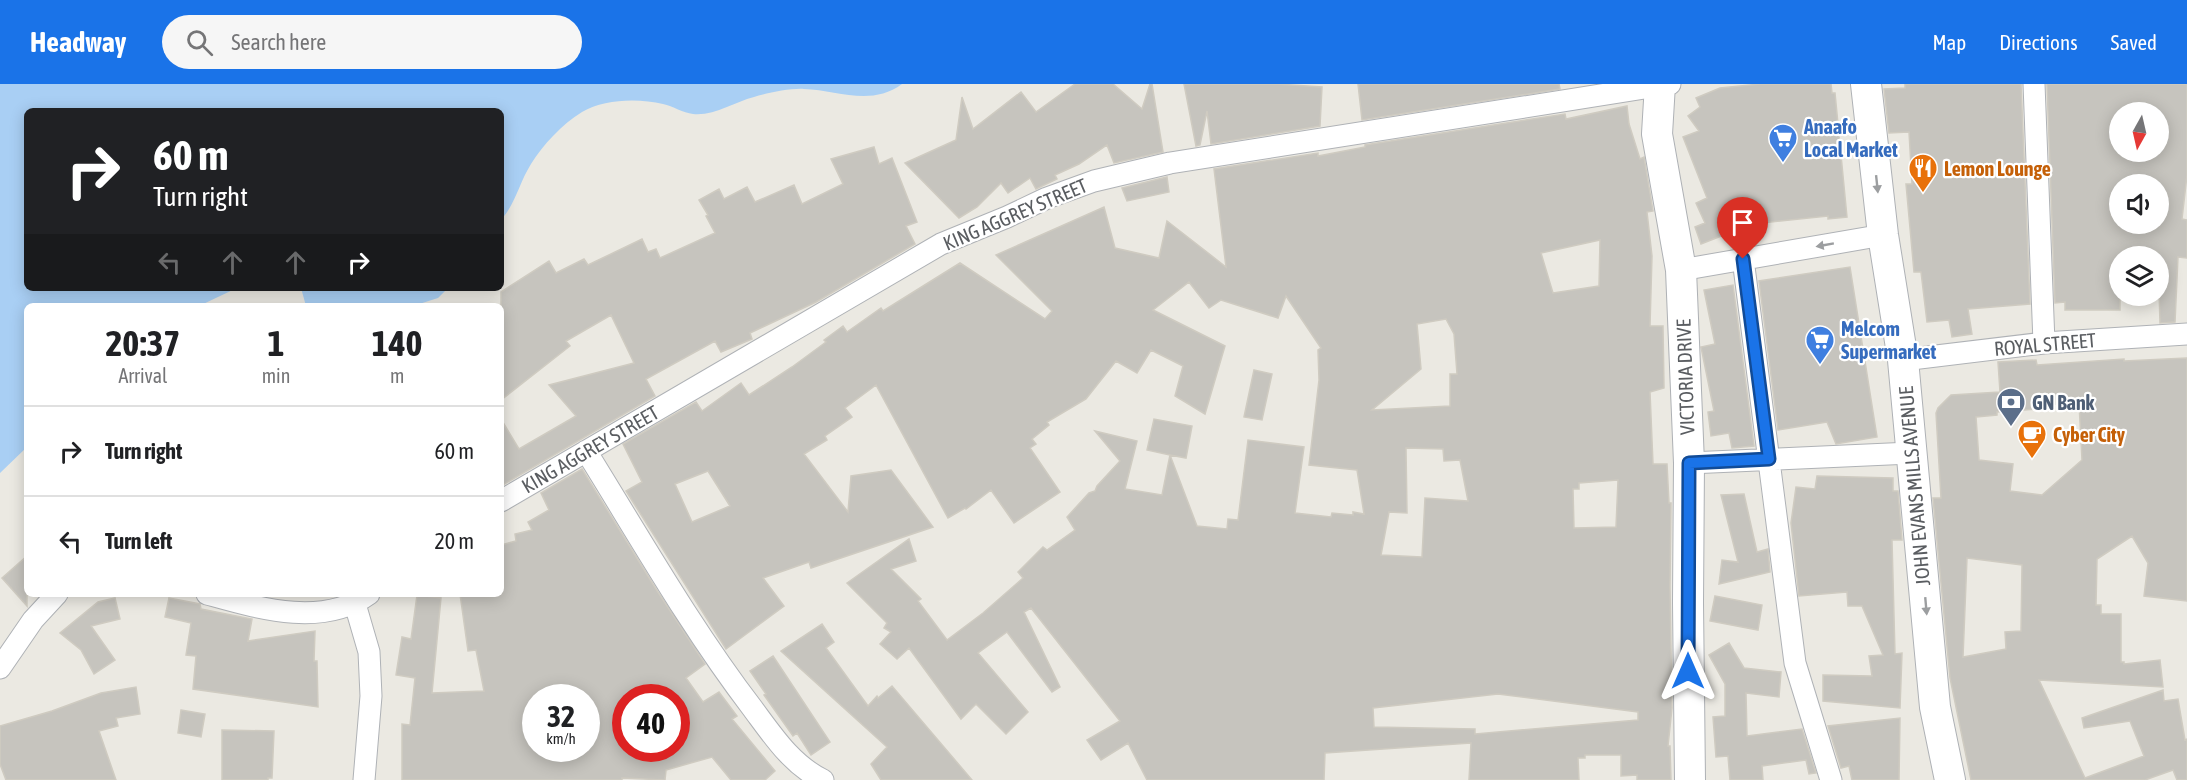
<!DOCTYPE html>
<html lang="en">
<head>
<meta charset="utf-8">
<style>
  :root { --surface:#fff; --page:#f6f6f6; --text:#202124; --muted:#757577; --line:#e0e0e0; --accent:#1a73e8 }
  body { margin:0; font-family:"Asap Condensed",sans-serif; background:var(--page); color:var(--text); height:100vh; display:flex; flex-direction:column; font-size:22px; white-space:nowrap }
  * { box-sizing:border-box; margin:0 }
  p { font-size:20px; color:var(--muted) }
  .icon { flex:none; width:33px; height:33px; fill:none; stroke:currentColor; stroke-width:2; stroke-linecap:round; stroke-linejoin:round }
  .map { position:relative; flex:1; overflow:hidden }
  .drawer { position:absolute; left:24px; top:219px; width:480px; height:294px; display:flex; flex-direction:column; background:var(--surface); border-radius:9px; box-shadow:0 3px 15px #0003 }
  .drawer>* { flex:none }
  .top-card { position:absolute; left:24px; top:24px; width:480px; height:183px; border-radius:9px; box-shadow:0 3px 15px #0003; background:#202124; color:#fff; overflow:hidden }
  .needle { width:39px; rotate:188deg }
  .tools { position:absolute; left:2109px; top:18px; display:grid; gap:12px }
  .tools a { display:grid; place-items:center; width:60px; height:60px; border-radius:50%; background:var(--surface); box-shadow:0 3px 15px #0003; font-size:30px }
  .speed { position:absolute; left:522px; top:600px; display:flex; gap:12px; font-size:30px; font-weight:700; text-align:center }
  .speed>* { display:grid; place-content:center; width:78px; height:78px; border-radius:50%; background:var(--surface); box-shadow:0 3px 15px #0003; line-height:1 }
  .speed small { font-size:15px; font-weight:400 }
  .speed .limit { border:9px solid #d22; background:#fff; color:#111 }
  .pin { position:absolute; display:grid; place-items:center; width:51px; height:51px; color:#fff; margin:-62px -26px; border-radius:50% 50% 50% 0; rotate:-45deg; box-shadow:0 0 6px #0007 }
  .pin .icon { rotate:45deg }
  .me { position:absolute; width:66px; margin:-33px; rotate:0deg; stroke-linejoin:round; filter:drop-shadow(0 0 4px #0008) }
  .turn { display:flex; align-items:center; gap:21px; height:126px; padding:0 30px; font-size:27px }
  .turn .icon { width:78px; height:78px; stroke-width:2.5 }
  .turn b { display:block; font-size:42px; line-height:51px }
  .lanes { display:flex; align-items:center; height:57px; padding:0 30px; background:#0003; justify-content:center; gap:30px; direction:ltr }
  .lanes .off { opacity:.35 }
  .eta { display:flex; justify-content:space-evenly; align-items:center; height:102px; text-align:center }
  .eta b { font-size:36px; font-weight:700; line-height:42px }
  ul { padding:0; list-style:none }
  li { display:flex; align-items:center; gap:18px; height:90px; padding:0 30px; border-top:2px solid var(--line) }
  li div { flex:1 }
  li b { display:block; font-size:22px }
  li em { font-style:normal }
  header { display:flex; align-items:center; gap:36px; box-sizing:border-box; height:84px; padding:0 30px; background:var(--accent); color:#fff }
  header strong { font-size:28px }
  nav { display:flex; gap:33px; margin-inline-start:auto; font-size:21px }
  .search { width:420px; height:54px; background:var(--page); display:flex; align-items:center; gap:15px; box-sizing:border-box; padding:0 21px; border-radius:33px; color:var(--muted); font-size:22px }
  .map>svg:first-child { display:block }
  .water { fill:#a9cff4 }
  .building { fill:#c6c4be; stroke:#cfcbc1; stroke-width:1.5; fill-rule:evenodd }
  .lines { fill:none; stroke-linecap:round; stroke-linejoin:round }
  .street-casing { stroke:#afb2b6; stroke-width:23 }
  .secondary-casing { stroke:#aeb1b5; stroke-width:32 }
  .street { stroke:#fff; stroke-width:21 }
  .secondary { stroke:#fff; stroke-width:30 }
  .oneway { fill:#9c9ea0 }
  .route-casing { stroke:#114b97; stroke-width:15 }
  .route { stroke:#1a73e8; stroke-width:10 }
  .labels { text-anchor:middle; dominant-baseline:central; stroke-width:4.5; stroke-linejoin:round; paint-order:stroke }
  .shop-label { font-size:20px; font-weight:bold; fill:#366cbe; stroke:#fff; text-anchor:start }
  .food-label { font-size:20px; font-weight:bold; fill:#c56008; stroke:#fff; text-anchor:start }
  .street-label { font-size:20px; fill:#5a5d61; stroke:#fff }
  .service-label { font-size:20px; font-weight:bold; fill:#4e5e75; stroke:#fff; text-anchor:start }
</style>
</head>
<body>
<header>
<strong>Headway</strong>
<div class="search"><svg class="icon" aria-label="search" viewBox="0 0 24 24"><circle cx="10" cy="10" r="6"/><path d="M15 15l6 6"/></svg>Search here</div>
<nav><a>Map</a><a>Directions</a><a>Saved</a></nav>
</header>
<div class="map">
<svg width="2187" height="696" viewBox="0 0 2187 696">
  <rect width="100%" height="100%" fill="#ebe9e2"/>
  <path class="water" d="M 0,0 L 902,0 C 871,23 837,6 804,5 C 791,4 767,9 754,13 C 734,18 715,32 693,30 C 683,29 673,22 663,20 C 638,14 604,15 582,28 C 562,40 543,61 531,80 C 519,99 516,119 501,136 L 501,27 L 27,27 L 27,204 L 237,204 L 199,222 L 27,222 L 27,363 L 0,389 Z
    M 301,204 L 448,204 L 438,214 L 416,221 L 306,222 Z"/>
  <path class="building" d="M 1075,0 L 1113,0 L 1142,25 L 1150,0 L 1152,0 L 1163,68 L 1114,79 L 1107,61 L 1079,80 L 1055,91 L 1057,95 L 1036,105 L 1030,94 L 1008,109 L 1001,99 L 977,123 L 959,134 L 905,79 L 956,56 L 962,13 L 973,45 L 1021,8 L 1036,28 Z
    M 1184,0 L 1277,0 L 1322,3 L 1320,42 L 1211,60 L 1207,27 L 1200,61 L 1196,62 Z
    M 1358,0 L 1559,0 L 1560,5 L 1362,36 Z
    M 1760,0 L 1831,0 L 1832,9 L 1835,9 L 1847,133 L 1828,135 L 1828,132 L 1743,141 L 1744,143 L 1701,160 L 1695,143 L 1705,139 L 1696,119 L 1707,114 L 1683,53 L 1699,47 L 1688,32 L 1700,23 L 1696,14 L 1720,4 Z
    M 1905,0 L 2021,0 L 2030,220 L 1968,225 L 1972,250 L 1952,253 L 1949,236 L 1927,238 L 1921,188 L 1914,188 L 1906,100 L 1912,100 L 1909,48 L 1889,49 L 1884,5 L 1905,4 Z
    M 2047,0 L 2187,0 L 2187,91 L 2182,135 L 2187,136 L 2187,174 L 2178,173 L 2175,238 L 2160,239 L 2158,172 L 2120,172 L 2120,226 L 2065,226 L 2065,218 L 2055,219 ZM 2119,28 L 2158,28 L 2158,68 L 2119,68 ZM 2120,100 L 2158,100 L 2158,140 L 2120,140 Z
    M 1627,22 L 1629,40 L 1640,75 L 1644,73 L 1653,127 L 1647,128 L 1652,172 L 1650,242 L 1663,242 L 1664,304 L 1650,308 L 1653,380 L 1667,380 L 1669,419 L 1671,419 L 1670,502 L 1672,624 L 1668,662 L 1670,662 L 1671,696 L 1637,696 L 1637,691 L 1621,692 L 1621,671 L 1585,671 L 1585,674 L 1578,674 L 1579,696 L 1469,696 L 1471,659 L 1325,669 L 1324,696 L 1147,696 L 1128,659 L 1101,676 L 1087,656 L 1120,637 L 1031,524 L 1024,528 L 1060,603 L 1052,608 L 1007,548 L 978,569 L 1028,628 L 1006,650 L 976,620 L 961,635 L 909,564 L 897,575 L 880,560 L 891,548 L 884,544 L 887,539 L 847,499 L 909,455 L 916,477 L 891,485 L 921,515 L 918,517 L 947,556 L 983,529 L 1023,494 L 1018,488 L 1043,463 L 1047,466 L 1075,446 L 1067,433 L 1089,409 L 1095,407 L 1097,402 L 1120,377 L 1095,347 L 1137,357 L 1125,405 L 1162,411 L 1170,371 L 1147,366 L 1154,335 L 1192,342 L 1186,374 L 1170,371 L 1197,442 L 1227,445 L 1228,435 L 1238,436 L 1248,356 L 1304,363 L 1295,429 L 1331,433 L 1332,429 L 1353,431 L 1353,428 L 1364,430 L 1357,386 L 1309,381 L 1319,296 L 1318,266 L 1321,264 L 1286,212 L 1278,234 L 1221,216 L 1209,224 L 1189,198 L 1153,226 L 1225,262 L 1205,330 L 1175,312 L 1183,282 L 1151,266 L 1137,289 L 1116,277 L 1086,315 L 1047,338 L 1049,341 L 1032,355 L 1036,360 L 1030,364 L 1060,408 L 1014,439 L 991,406 L 966,425 L 965,424 L 948,434 L 876,301 L 845,324 L 852,333 L 825,352 L 827,356 L 804,370 L 848,428 L 851,392 L 891,386 L 933,443 L 811,484 L 809,478 L 763,494 L 784,522 L 726,565 L 626,407 L 642,398 L 623,360 L 696,318 L 702,327 L 741,299 L 749,311 L 792,283 L 826,258 L 824,256 L 843,242 L 847,248 L 881,224 L 883,227 L 960,179 L 1045,235 L 1052,227 L 996,171 L 1104,123 L 1115,164 L 1159,174 L 1167,137 L 1226,183 L 1214,85 L 1318,69 L 1318,72 L 1365,63 L 1365,61 L 1565,30 L 1566,35 ZM 1600,156 L 1599,202 L 1553,209 L 1541,169 ZM 1446,235 L 1454,250 L 1457,290 L 1450,290 L 1450,322 L 1372,326 L 1421,285 L 1417,240 ZM 1406,364 L 1443,365 L 1444,377 L 1460,376 L 1468,417 L 1425,414 L 1422,473 L 1381,471 L 1389,428 L 1407,429 ZM 708,387 L 730,422 L 692,438 L 675,400 ZM 1618,396 L 1616,443 L 1574,444 L 1573,405 L 1579,405 L 1579,399 ZM 1498,610 L 1638,628 L 1638,636 L 1475,650 L 1475,645 L 1374,643 L 1373,624 Z
    M 874,63 L 879,80 L 892,74 L 917,138 L 906,142 L 915,160 L 816,218 L 750,249 L 752,255 L 721,268 L 715,257 L 646,295 L 655,312 L 501,402 L 501,335 L 519,365 L 576,332 L 549,301 L 634,279 L 611,231 L 566,257 L 570,262 L 501,316 L 501,208 L 549,177 L 556,189 L 584,175 L 588,181 L 642,155 L 648,168 L 656,165 L 660,174 L 715,149 L 706,132 L 708,131 L 699,116 L 719,105 L 724,115 L 747,103 L 755,118 L 794,101 L 802,120 L 843,100 L 831,75 Z
    M 1167,93 L 1169,108 L 1127,117 L 1122,104 Z
    M 1850,183 L 1877,353 L 1836,360 L 1827,338 L 1778,346 L 1759,197 Z
    M 1733,201 L 1754,362 L 1732,364 L 1729,349 L 1711,352 L 1708,328 L 1714,327 L 1701,263 L 1715,260 L 1704,206 Z
    M 2187,274 L 2187,517 L 2144,512 L 2148,479 L 2132,452 L 2097,475 L 2096,521 L 2101,521 L 2101,530 L 2121,530 L 2121,578 L 2124,578 L 2124,580 L 2160,576 L 2163,603 L 2039,596 L 2085,694 L 2144,672 L 2130,637 L 2084,644 L 2082,634 L 2163,606 L 2164,617 L 2178,615 L 2185,656 L 2187,655 L 2187,696 L 2177,696 L 2173,686 L 2145,696 L 1971,696 L 1950,594 L 1933,414 L 1941,414 L 1936,329 L 1938,324 L 1951,311 L 2000,308 L 1998,278 L 2036,276 L 2037,281 L 2124,275 L 2124,277 ZM 2079,319 L 2082,376 L 2042,411 L 2010,407 L 2013,380 L 1979,376 L 1976,333 L 1997,331 L 1997,328 L 2039,325 L 2039,321 ZM 1967,474 L 2022,481 L 2021,547 L 2005,548 L 2006,565 L 1963,573 Z
    M 1254,286 L 1272,290 L 1262,336 L 1244,333 Z
    M 582,385 L 656,505 L 705,580 L 686,594 L 703,618 L 719,608 L 737,632 L 732,635 L 775,687 L 765,696 L 731,696 L 712,673 L 666,686 L 665,696 L 622,694 L 622,696 L 402,696 L 402,640 L 410,641 L 415,594 L 396,591 L 402,553 L 411,555 L 417,511 L 441,514 L 432,609 L 484,607 L 476,566 L 468,567 L 460,510 L 501,510 L 501,461 L 516,457 L 515,450 L 532,446 L 528,438 L 549,426 L 541,409 ZM 536,614 L 586,614 L 586,664 L 536,664 ZM 626,614 L 676,614 L 676,664 L 626,664 Z
    M 1817,392 L 1893,394 L 1893,407 L 1898,407 L 1902,456 L 1892,456 L 1895,570 L 1902,569 L 1900,624 L 1823,617 L 1823,591 L 1872,592 L 1869,572 L 1883,571 L 1862,522 L 1848,522 L 1847,508 L 1799,512 L 1791,439 L 1796,403 L 1815,405 Z
    M 1744,410 L 1757,468 L 1768,465 L 1770,488 L 1719,500 L 1722,476 L 1738,478 L 1721,411 Z
    M 27,472 L 27,522 L 2,494 Z
    M 1715,512 L 1762,521 L 1758,546 L 1710,537 Z
    M 115,514 L 120,535 L 91,542 L 115,576 L 94,590 L 81,566 L 60,549 L 98,518 Z
    M 169,514 L 200,520 L 201,525 L 252,535 L 248,557 L 315,547 L 314,577 L 317,577 L 318,623 L 193,605 L 196,572 L 186,571 L 191,539 L 165,533 Z
    M 822,540 L 834,558 L 826,564 L 868,622 L 877,612 L 878,614 L 892,602 L 972,696 L 881,696 L 871,680 L 887,663 L 781,567 Z
    M 1729,559 L 1744,584 L 1781,588 L 1779,613 L 1746,609 L 1747,652 L 1802,645 L 1816,689 L 1809,690 L 1806,676 L 1762,682 L 1763,696 L 1730,696 L 1728,672 L 1716,673 L 1713,633 L 1725,632 L 1725,600 L 1709,571 Z
    M 773,572 L 830,658 L 811,671 L 797,649 L 793,652 L 764,611 L 766,610 L 750,587 Z
    M 136,603 L 140,630 L 116,634 L 118,642 L 99,647 L 116,696 L 6,696 L 0,680 L 0,642 L 52,627 L 101,609 Z
    M 181,626 L 205,630 L 201,653 L 178,649 Z
    M 1900,634 L 1899,696 L 1852,696 L 1849,682 L 1841,684 L 1828,642 Z
    M 222,646 L 274,647 L 272,694 L 268,694 L 268,696 L 222,696 Z"/>
  <g class="lines">
    <g class="street-casing">
      <path id="street" d="M 2034,0 L 2044,259
        M 1743,175 L 1795,579 L 1831,696
        M 1681,186 L 1883,151
        M 1903,276 L 2044,259 L 2187,250
        M 586,367 C 640,454 691,544 753,625 C 773,652 792,681 823,696
        M 1689,379 L 1911,369
        M 501,417 L 941,160 L 1007,133 L 1047,114 L 1094,97 L 1170,79 L 1670,0
        M 207,510 C 258,524 322,544 369,510
        M 355,520 L 369,568 L 371,612 L 364,696
        M 0,584 L 33,536 L 57,510"/>
    </g>
    <g class="secondary-casing">
      <path id="secondary" d="M 1660,0 L 1657,50 L 1681,186 L 1689,379 L 1688,519 L 1690,696
        M 1866,0 L 1883,151 L 1903,276 L 1935,623 L 1950,696"/>
    </g>
    <use href="#street" class="street"/>
    <use href="#secondary" class="secondary"/>
  </g>
  <defs><path id="oneway-solid" d="M-6-.8H1V-3.2L6.5 0L1 3.2V.8H-6Z" transform="scale(1.5)"/></defs>
  <g class="oneway">
    <use href="#oneway-solid" transform="translate(1877 100) rotate(84)"/>
    <use href="#oneway-solid" transform="translate(1825 161) rotate(170)"/>
    <use href="#oneway-solid" transform="translate(1926 522) rotate(85)"/>
  </g>
  <g class="lines">
    <g class="route-casing">
      <path id="route" d="M 1688,587 L 1689,379 L 1769,375 L 1743,175"/>
    </g>
    <use href="#route" class="route"/>
  </g>
  <defs>
    <g id="supermarket-pin" transform="scale(1.5)"><path d="M0 17L-7.5 6A9.5 9.5 0 1 1 7.5 6Z" fill="#3f7fe0" stroke="#fff"/><path d="M-6-5.5h2.5l.6 2H6L4.5 2H-2.5L-4.4-4H-6ZM-1.5 3.2a1.3 1.3 0 1 0 .1 0ZM3 3.2a1.3 1.3 0 1 0 .1 0Z" fill="#fff"/></g>
    <g id="restaurant-pin" transform="scale(1.5)"><path d="M0 17L-7.5 6A9.5 9.5 0 1 1 7.5 6Z" fill="#e8710a" stroke="#fff"/><path d="M-5-6h1v4h1v-4h1v4h1v-4h1v5L-1.5 .5V6h-2V.5L-5-1ZM5-6V6H3V1.5H1.5Q1.5-4 5-6Z" fill="#fff"/></g>
    <g id="bank-pin" transform="scale(1.5)"><path d="M0 17L-7.5 6A9.5 9.5 0 1 1 7.5 6Z" fill="#5c6f8a" stroke="#fff"/><path d="M-6-4H6V4H-6ZM0-2.3a2.3 2.3 0 1 0 0 4.6a2.3 2.3 0 1 0 0-4.6Z" fill="#fff"/></g>
    <g id="cafe-pin" transform="scale(1.5)"><path d="M0 17L-7.5 6A9.5 9.5 0 1 1 7.5 6Z" fill="#e8710a" stroke="#fff"/><path d="M-5.5-4.5H6V0H3Q3 3.5 0 3.5H-2.5Q-5.5 3.5-5.5 0ZM3-3.2v2h1.7v-2ZM-6 4.5H4V6H-6Z" fill="#fff"/></g>
  </defs>
  <g fill-rule="evenodd">
    <use href="#supermarket-pin" x="1783" y="54"/>
    <use href="#restaurant-pin" x="1923" y="84"/>
    <use href="#supermarket-pin" x="1820" y="256"/>
    <use href="#bank-pin" x="2011" y="318"/>
    <use href="#cafe-pin" x="2032" y="350"/>
  </g>
  <g class="labels">
    <g class="shop-label">
      <text x="1804" y="42">Anaafo<tspan x="1804" dy="23">Local Market</tspan></text>
      <text x="1841" y="244">Melcom<tspan x="1841" dy="23">Supermarket</tspan></text>
    </g>
    <g class="food-label">
      <text x="1944" y="84">Lemon Lounge</text>
      <text x="2053" y="350">Cyber City</text>
    </g>
    <g class="street-label">
      <text transform="translate(1015 130) rotate(-23)">KING AGGREY STREET</text>
      <text transform="translate(2045 260) rotate(-5)">ROYAL STREET</text>
      <text transform="translate(1685 293) rotate(-92)">VICTORIA DRIVE</text>
      <text transform="translate(590 365) rotate(-30)">KING AGGREY STREET</text>
      <text transform="translate(1914 402) rotate(-95)">JOHN EVANS MILLS AVENUE</text>
    </g>
    <g class="service-label">
      <text x="2032" y="318">GN Bank</text>
    </g>
  </g>
</svg>
<div class="tools">
<a><svg class="needle" viewBox="-14 -14 28 28"><path d="M0-13l5 13h-10z" fill="#e53935"/><path d="M0 13l5-13h-10z" fill="#757577"/></svg></a>
<a><svg class="icon" aria-label="sound" viewBox="0 0 24 24"><path d="M4 9h4l5-4v14l-5-4H4zM17 9q2 3 0 6"/></svg></a>
<a><svg class="icon" aria-label="layers" viewBox="0 0 24 24"><path d="M12 4l9 5-9 5-9-5zM3 14l9 5 9-5"/></svg></a>
</div>
<div class="speed"><div>32<small>km/h</small></div><div class="limit">40</div></div>
<div class="pin" style="left:1743px;top:175px;background:#d93025"><svg class="icon" aria-label="arrive" viewBox="0 0 24 24"><path d="M6 21V4h12l-3 4 3 4H6"/></svg></div>
<svg class="me" style="left:1688px;top:587px" viewBox="-20 -20 40 40"><path d="M0-17L14 15 0 8-14 15z" fill="#1a73e8" stroke="#fff" stroke-width="4"/></svg>
<div class="top-card">
<div class="turn"><svg class="icon" aria-label="right" viewBox="0 0 24 24"><path d="M7 20v-9h11M14 6l5 5-5 5"/></svg><div><b>60 m</b>Turn right</div></div>
<div class="lanes"><svg class="icon off" aria-label="left" viewBox="0 0 24 24"><path d="M17 20v-9H6M10 6l-5 5 5 5"/></svg><svg class="icon off" aria-label="ahead" viewBox="0 0 24 24"><path d="M12 20V5M6 11l6-6 6 6"/></svg><svg class="icon off" aria-label="ahead" viewBox="0 0 24 24"><path d="M12 20V5M6 11l6-6 6 6"/></svg><svg class="icon" aria-label="right" viewBox="0 0 24 24"><path d="M7 20v-9h11M14 6l5 5-5 5"/></svg></div>
</div>
<section class="drawer">
<div class="eta">
<div><b>20:37</b><p>Arrival</p></div>
<div><b>1</b><p>min</p></div>
<div><b>140</b><p>m</p></div>
</div>
<ul>
<li><svg class="icon" aria-label="right" viewBox="0 0 24 24"><path d="M7 20v-9h11M14 6l5 5-5 5"/></svg><div><b>Turn right</b></div><em>60 m</em></li>
<li><svg class="icon" aria-label="left" viewBox="0 0 24 24"><path d="M17 20v-9H6M10 6l-5 5 5 5"/></svg><div><b>Turn left</b></div><em>20 m</em></li>
</ul>
</section>
</div>
</body>
</html>
